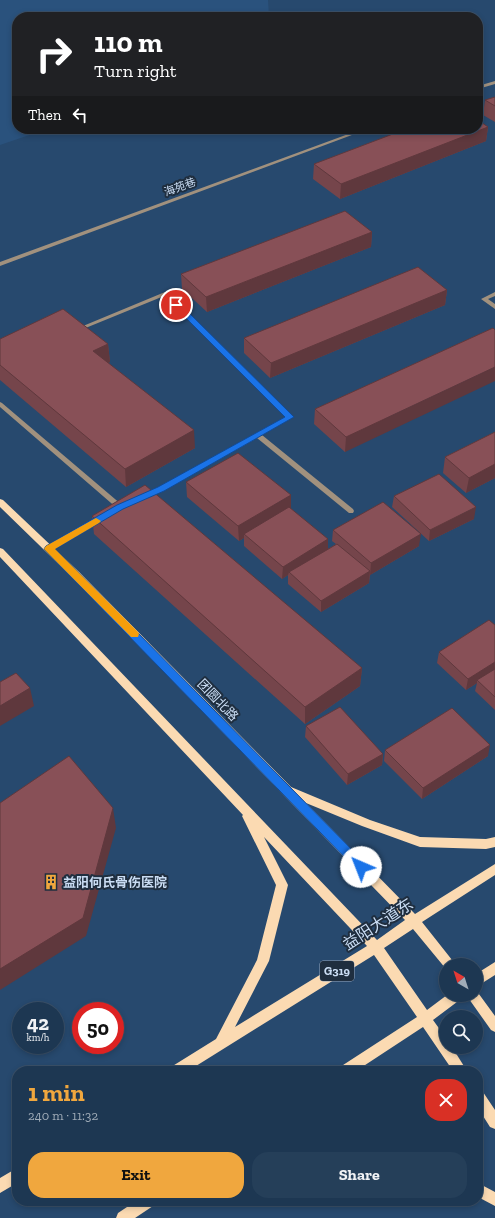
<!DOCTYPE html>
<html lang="en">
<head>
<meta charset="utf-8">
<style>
  :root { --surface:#1d3752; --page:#253f59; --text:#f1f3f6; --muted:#a0acb8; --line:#3b5169; --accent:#f0a73e }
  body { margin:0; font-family:"Zilla Slab","Noto Sans SC",serif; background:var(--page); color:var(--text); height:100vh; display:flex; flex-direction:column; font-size:15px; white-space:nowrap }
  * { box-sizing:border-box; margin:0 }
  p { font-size:13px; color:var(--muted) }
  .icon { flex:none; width:22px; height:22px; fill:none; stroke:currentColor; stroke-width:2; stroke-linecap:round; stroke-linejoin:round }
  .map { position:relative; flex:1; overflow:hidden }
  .drawer { position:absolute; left:12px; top:1066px; width:471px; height:140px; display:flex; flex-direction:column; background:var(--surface); border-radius:16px; box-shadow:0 2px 6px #0003,0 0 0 1px var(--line) }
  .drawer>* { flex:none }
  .banner { position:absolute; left:12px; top:12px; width:471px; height:122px; border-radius:16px; box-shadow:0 2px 6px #0003,0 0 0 1px var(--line); background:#202124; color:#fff; overflow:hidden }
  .needle { width:26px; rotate:321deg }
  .fabs { position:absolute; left:439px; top:958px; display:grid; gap:8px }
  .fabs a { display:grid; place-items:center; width:44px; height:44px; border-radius:50%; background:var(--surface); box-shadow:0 2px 6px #0003,0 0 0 1px var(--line); font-size:20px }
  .speed { position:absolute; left:12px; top:1002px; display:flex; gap:8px; font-size:20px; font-weight:700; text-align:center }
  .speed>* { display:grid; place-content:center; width:52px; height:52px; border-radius:50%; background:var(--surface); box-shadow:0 2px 6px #0003,0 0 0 1px var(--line); line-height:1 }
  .speed small { font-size:10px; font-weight:400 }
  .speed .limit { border:6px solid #d22; background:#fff; color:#111 }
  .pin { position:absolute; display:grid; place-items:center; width:34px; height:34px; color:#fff; margin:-17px; border:2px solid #fff; border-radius:50%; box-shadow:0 1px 4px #0007 }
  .me { position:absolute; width:44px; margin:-22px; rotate:316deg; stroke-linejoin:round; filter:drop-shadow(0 0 3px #0008) }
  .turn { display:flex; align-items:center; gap:14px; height:84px; padding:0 16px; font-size:18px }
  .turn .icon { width:52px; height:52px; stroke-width:2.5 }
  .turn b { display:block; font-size:28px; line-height:34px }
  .then { display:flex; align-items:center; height:38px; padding:0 16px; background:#0003; gap:8px; font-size:15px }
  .round { display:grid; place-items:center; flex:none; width:42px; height:42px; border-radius:16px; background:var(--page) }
  .overview { display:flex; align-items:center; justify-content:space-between; height:68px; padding:0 16px }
  h1 { font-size:24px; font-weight:700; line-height:30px; color:var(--accent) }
  .cta { display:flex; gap:8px; margin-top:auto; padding:8px 16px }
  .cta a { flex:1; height:46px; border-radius:16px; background:var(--accent); color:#111; font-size:16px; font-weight:700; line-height:46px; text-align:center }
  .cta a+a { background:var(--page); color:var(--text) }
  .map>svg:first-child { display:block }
  .built { fill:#2a527d }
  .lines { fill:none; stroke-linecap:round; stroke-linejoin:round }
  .minor { fill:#a1917e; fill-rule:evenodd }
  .major { fill:#fbdab2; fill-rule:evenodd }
  .wall { fill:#75454b }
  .shaded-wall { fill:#5f383d }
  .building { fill:#885057; stroke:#5f383d }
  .route { fill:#1a73e8; stroke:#114b97 }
  .slow { fill:#f59e0b }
  .labels { text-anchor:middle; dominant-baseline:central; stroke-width:4; stroke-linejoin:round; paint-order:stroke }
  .far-street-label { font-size:11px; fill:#caddf4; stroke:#1f2e3f }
  .shield { fill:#1f2e3f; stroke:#97a8be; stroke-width:1 }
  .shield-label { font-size:12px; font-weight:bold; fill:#caddf4 }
  .street-label { font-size:13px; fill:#caddf4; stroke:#1f2e3f }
  .poi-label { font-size:13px; font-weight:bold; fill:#caddf4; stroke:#1f2e3f; text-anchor:start }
  .near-street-label { font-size:16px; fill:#caddf4; stroke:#1f2e3f }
</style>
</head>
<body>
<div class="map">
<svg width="495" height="1218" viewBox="0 0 495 1218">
  <rect width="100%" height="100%" fill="#27496e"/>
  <path class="built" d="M 0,0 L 268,0 L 269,17 L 17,17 L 17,129 L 47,129 L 0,145 Z"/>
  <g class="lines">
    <path class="minor" d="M 495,81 L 495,84 L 478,89 L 478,86 Z
      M 362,129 L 368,129 L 0,266 L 0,262 Z
      M 165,292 L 167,293 L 293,417 L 262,435 L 353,509 L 354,511 L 353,513 L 349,513 L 257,438 L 163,491 L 148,498 L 144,498 L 143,496 L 144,494 L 159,487 L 286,417 L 164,296 L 88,327 L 86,328 L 83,326 Z
      M 495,292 L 495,296 L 488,299 L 495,304 L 495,309 L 481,299 Z
      M 0,402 L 2,403 L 122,505 L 123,507 L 122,509 L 118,509 L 0,407 Z
      M 99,517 L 103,517 L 104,519 L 103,521 L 51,551 L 47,551 L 46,549 L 47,547 Z"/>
    <path class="major" d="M 0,499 L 3,500 L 79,572 L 291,787 L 370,820 L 420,837 L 486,839 L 495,837 L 495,847 L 486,849 L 420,847 L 362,826 L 306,803 L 415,914 L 495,864 L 495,875 L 422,922 L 456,965 L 446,965 L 446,969 L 413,929 L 384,948 L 427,1010 L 447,995 L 463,995 L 461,999 L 433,1020 L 446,1038 L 446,1047 L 452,1047 L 467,1071 L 453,1071 L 423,1027 L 356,1071 L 339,1071 L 340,1067 L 417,1017 L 374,955 L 188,1071 L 170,1071 L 171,1067 L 216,1039 L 257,960 L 276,885 L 242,816 L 243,815 L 0,557 L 0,548 L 3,549 L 377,940 L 405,920 L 73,578 L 0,507 ZM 264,837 L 367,946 L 235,1027 L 269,961 L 288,885 Z
      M 495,962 L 495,975 L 476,987 L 476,974 Z
      M 476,990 L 495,1016 L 495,1032 L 491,1030 L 469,999 L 467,995 L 476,995 Z
      M 478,1091 L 483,1092 L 495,1110 L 495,1129 L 490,1127 L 478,1108 Z
      M 17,1168 L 17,1183 L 0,1193 L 0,1178 Z
      M 478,1183 L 495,1192 L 495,1206 L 478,1197 Z
      M 136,1201 L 155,1201 L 153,1206 L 135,1218 L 116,1218 L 118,1213 Z"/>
  </g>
  <path class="wall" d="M 495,97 L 495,122 L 483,115 L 485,100 Z
    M 488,127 L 486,141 L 340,199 L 313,179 L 314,164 Z
    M 372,232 L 371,247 L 207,312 L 182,289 L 181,274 Z
    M 447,290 L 445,305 L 270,378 L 244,353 L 244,338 Z
    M 493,328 L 345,452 L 314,424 L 315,409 Z
    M 0,339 L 108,344 L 110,362 L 108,363 L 195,448 L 126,487 L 0,380 Z
    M 495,432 L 495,478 L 466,493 L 443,473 L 445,457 Z
    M 186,482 L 291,509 L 328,549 L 336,544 L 332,541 L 333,530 L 419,546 L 370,575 L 369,583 L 321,612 L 288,584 L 288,575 L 282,579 L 244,546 L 244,538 L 239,541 L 187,497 Z
    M 394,496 L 474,519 L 429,541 L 392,507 Z
    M 92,516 L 362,668 L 360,686 L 305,724 L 94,534 Z
    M 495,625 L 495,710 L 475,691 L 477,683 L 466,690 L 437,663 L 439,652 Z
    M 306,726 L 383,754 L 382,765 L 347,785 L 305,737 Z
    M 385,750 L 488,756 L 422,799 L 384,761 Z"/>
  <path class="shaded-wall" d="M 488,127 L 486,141 L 340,199 L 341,184 Z
    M 372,232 L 371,247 L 207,312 L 206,297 Z
    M 447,290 L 445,305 L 270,378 L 271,363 Z
    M 108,344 L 110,362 L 95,369 L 93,351 Z
    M 495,367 L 495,381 L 345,452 L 346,437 Z
    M 194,430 L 195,448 L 126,487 L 125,469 Z
    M 495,464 L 495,478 L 466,493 L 469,478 Z
    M 291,495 L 291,511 L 244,534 L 244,538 L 239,541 L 238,526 Z
    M 476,507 L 474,519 L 429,541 L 430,530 Z
    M 421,534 L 419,546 L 370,575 L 371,563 Z
    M 328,539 L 328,550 L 289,572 L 288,575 L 282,579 L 283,567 Z
    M 370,571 L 369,583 L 321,612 L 321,601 Z
    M 495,662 L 495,672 L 477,680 L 477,683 L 466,690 L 468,679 Z
    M 362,668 L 360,686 L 305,724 L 305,707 Z
    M 30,688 L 34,706 L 0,726 L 0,706 Z
    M 490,745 L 488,756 L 422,799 L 423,788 Z
    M 383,754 L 382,765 L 347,785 L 348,774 Z
    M 113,808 L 116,828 L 86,936 L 0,990 L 0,969 Z"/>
  <path class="building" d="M 495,97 L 495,106 L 485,100 Z
    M 478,120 L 488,127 L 341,184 L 314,164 L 406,129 L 478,129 Z
    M 345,211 L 372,232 L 206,297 L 181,274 Z
    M 418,267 L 447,290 L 271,363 L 244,338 Z
    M 63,309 L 108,344 L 93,351 L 194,430 L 125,469 L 0,365 L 0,339 Z
    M 493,328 L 495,330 L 495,367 L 346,437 L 315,409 Z
    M 495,432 L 495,464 L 469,478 L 445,457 Z
    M 238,453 L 291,495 L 238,526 L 186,482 Z
    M 439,474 L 476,507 L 430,530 L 394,496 Z
    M 145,485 L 362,668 L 305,707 L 92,516 Z
    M 383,502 L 421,534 L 371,563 L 333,530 Z
    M 289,507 L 328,539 L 283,567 L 244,534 Z
    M 337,544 L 370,571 L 321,601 L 289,572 Z
    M 489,620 L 495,625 L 495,662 L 468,679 L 439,652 Z
    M 495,669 L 495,697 L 477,680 Z
    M 16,673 L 30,688 L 0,706 L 0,682 Z
    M 340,707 L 383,754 L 348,774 L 306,726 Z
    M 452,708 L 490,745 L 423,788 L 385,750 Z
    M 69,756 L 113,808 L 83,918 L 0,969 L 0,803 Z"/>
  <path class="route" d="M 174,303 L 179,303 L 294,417 L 164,491 L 123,509 L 55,549 L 365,863 L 366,867 L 365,870 L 361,871 L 357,870 L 44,549 L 46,546 L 117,505 L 158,487 L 285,417 L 174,306 Z"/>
  <path class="slow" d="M 96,518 L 101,521 L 99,523 L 55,549 L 138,632 L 139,634 L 138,637 L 131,637 L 44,549 L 46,546 Z"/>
  <defs>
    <g id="building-bare" transform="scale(1.2)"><path d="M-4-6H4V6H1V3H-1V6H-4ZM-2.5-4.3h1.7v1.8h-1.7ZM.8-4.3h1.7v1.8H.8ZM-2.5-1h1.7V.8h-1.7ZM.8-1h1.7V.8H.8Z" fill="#f0a73e" stroke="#1f2e3f" stroke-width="2.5" paint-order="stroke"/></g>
  </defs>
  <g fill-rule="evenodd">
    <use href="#building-bare" x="51" y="882"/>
  </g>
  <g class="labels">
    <g class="far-street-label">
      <text transform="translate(180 187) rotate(-20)">海苑巷</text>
    </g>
    <rect class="shield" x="320" y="961" width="34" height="20" rx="3"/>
    <g class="shield-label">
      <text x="337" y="971">G319</text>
    </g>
    <g class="street-label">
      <text transform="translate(218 700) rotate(46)">团圆北路</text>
    </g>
    <g class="poi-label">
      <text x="63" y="882">益阳何氏骨伤医院</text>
    </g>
    <g class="near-street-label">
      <text transform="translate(378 924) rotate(-33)">益阳大道东</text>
    </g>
  </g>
</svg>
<div class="fabs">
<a><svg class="needle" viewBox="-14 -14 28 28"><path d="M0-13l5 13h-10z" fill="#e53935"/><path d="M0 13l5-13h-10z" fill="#a0acb8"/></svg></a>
<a><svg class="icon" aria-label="search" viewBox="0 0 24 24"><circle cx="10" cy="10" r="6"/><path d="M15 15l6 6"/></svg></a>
</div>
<div class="speed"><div>42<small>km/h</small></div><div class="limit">50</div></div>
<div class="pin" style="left:176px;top:305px;background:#d93025"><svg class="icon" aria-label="arrive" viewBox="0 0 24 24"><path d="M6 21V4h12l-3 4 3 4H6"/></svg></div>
<svg class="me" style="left:361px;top:867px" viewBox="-20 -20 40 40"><circle r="19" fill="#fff"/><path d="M0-13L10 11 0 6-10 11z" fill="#1a73e8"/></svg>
<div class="banner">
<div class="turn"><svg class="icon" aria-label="right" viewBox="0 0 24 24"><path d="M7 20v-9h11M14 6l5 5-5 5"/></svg><div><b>110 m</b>Turn right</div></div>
<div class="then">Then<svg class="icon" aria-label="left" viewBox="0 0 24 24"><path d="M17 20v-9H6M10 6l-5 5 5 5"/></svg></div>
</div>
<section class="drawer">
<div class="overview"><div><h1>1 min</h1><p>240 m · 11:32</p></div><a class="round" style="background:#d93025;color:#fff"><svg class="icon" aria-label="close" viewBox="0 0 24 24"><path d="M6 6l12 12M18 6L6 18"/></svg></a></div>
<div class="cta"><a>Exit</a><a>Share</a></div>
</section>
</div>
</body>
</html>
